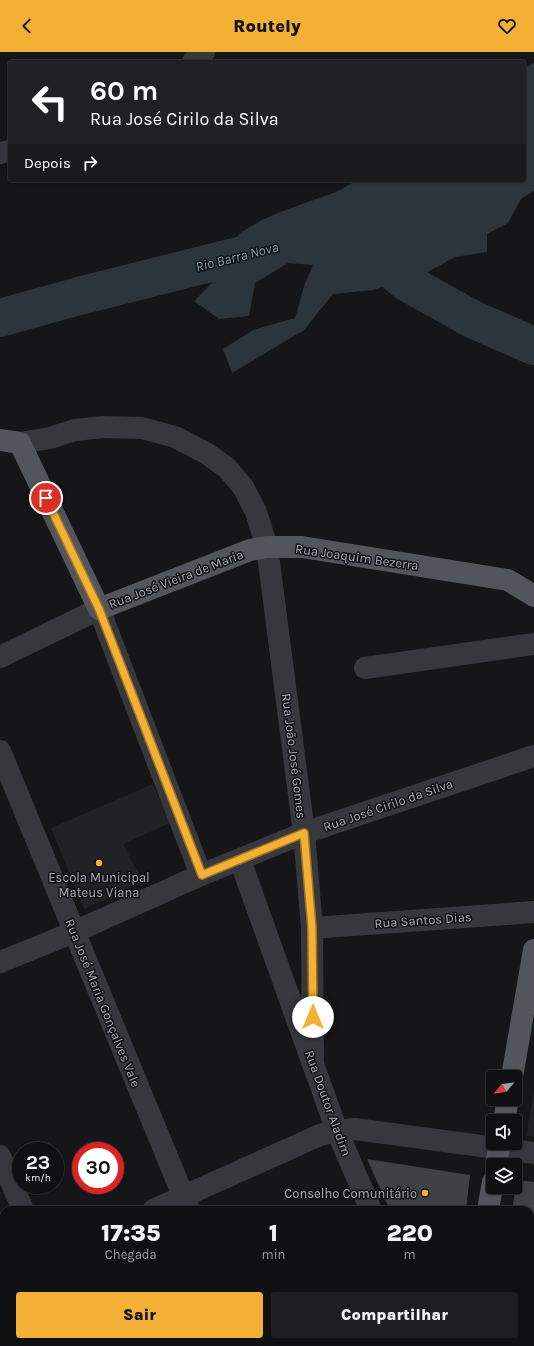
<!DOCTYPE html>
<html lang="pt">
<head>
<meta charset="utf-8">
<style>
  :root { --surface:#101012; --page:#1e1e20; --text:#f1f3f6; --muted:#9c9d9f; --line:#303032; --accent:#f2b134 }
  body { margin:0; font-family:Karla,sans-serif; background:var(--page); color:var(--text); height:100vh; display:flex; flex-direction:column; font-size:15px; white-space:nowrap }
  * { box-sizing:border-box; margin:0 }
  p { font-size:13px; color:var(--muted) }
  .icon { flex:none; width:22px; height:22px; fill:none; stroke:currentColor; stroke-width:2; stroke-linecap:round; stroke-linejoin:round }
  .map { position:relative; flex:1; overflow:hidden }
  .panel { position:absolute; left:0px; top:1154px; width:534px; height:140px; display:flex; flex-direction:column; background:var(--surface); border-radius:12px 12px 0 0; box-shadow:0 1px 3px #0004,0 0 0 1px var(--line) }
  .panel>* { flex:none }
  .hud { position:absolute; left:8px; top:8px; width:518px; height:122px; border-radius:4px; box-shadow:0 1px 3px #0004,0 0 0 1px var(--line); background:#202124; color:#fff; overflow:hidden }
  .needle { width:26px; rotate:242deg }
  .controls { position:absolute; left:486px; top:1018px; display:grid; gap:8px }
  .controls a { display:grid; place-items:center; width:36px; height:36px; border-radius:4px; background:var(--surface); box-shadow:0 1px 3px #0004,0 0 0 1px var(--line); font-size:20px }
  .speed { position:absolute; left:12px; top:1090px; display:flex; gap:8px; font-size:20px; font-weight:700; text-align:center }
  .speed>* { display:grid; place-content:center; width:52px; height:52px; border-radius:50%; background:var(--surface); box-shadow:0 1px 3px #0004,0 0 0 1px var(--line); line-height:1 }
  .speed small { font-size:10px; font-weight:400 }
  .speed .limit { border:6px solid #d22; background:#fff; color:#111 }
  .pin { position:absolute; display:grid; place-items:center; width:34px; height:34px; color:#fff; margin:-17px; border:2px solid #fff; border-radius:50%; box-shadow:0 1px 4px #0007 }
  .me { position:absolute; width:44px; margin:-22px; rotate:0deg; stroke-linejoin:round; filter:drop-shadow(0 0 3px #0008) }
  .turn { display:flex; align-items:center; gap:14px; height:84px; padding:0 16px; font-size:18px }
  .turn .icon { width:52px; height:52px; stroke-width:2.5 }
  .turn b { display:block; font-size:28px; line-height:34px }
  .then { display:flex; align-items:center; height:38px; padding:0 16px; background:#0003; gap:8px; font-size:15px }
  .eta { display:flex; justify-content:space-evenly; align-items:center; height:68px; text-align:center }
  .eta b { font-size:24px; font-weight:800; line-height:28px }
  .action { display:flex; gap:8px; margin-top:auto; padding:8px 16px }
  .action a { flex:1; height:46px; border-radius:4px; background:var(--accent); color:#111; font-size:16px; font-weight:800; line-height:46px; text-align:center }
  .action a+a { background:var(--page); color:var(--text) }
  header { display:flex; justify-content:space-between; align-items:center; height:52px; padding:0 16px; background:var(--accent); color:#111; font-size:18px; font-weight:800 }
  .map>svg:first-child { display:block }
  .built { fill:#222225 }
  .water { fill:#2c353c }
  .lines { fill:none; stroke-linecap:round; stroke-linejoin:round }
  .river { stroke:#2c353c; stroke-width:38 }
  .building { fill:#404145 }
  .minor { stroke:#37383d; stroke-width:22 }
  .major { stroke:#53555c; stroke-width:22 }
  .route-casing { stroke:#9d7322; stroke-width:10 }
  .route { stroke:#f2b134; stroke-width:7 }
  .poi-dot { fill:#f2b134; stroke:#111113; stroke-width:1.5 }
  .labels { text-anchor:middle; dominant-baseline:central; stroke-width:3; stroke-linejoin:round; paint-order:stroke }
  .street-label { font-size:13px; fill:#a8adb8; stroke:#111113 }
  .poi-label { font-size:13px; fill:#a8adb8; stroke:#111113 }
  .water-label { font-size:14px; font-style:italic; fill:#7f9bb3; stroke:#111113 }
</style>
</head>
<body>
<header><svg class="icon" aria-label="back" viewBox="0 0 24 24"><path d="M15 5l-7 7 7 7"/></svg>Routely<svg class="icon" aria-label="heart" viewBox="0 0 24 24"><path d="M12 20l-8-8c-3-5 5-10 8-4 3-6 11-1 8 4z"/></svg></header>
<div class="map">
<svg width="534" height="1294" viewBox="0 0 534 1294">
  <rect width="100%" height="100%" fill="#161618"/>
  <path class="built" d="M 153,732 L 170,771 L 123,792 L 143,830 L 84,857 L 51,776 Z
    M 534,1038 L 534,1085 L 526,1084 Z"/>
  <path class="water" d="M 534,11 L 534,139 L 521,147 L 508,171 L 487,182 L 487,200 L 455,205 L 426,221 L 373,238 L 333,242 L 304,278 L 232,321 L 223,297 L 253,278 L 295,266 L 305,231 L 313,213 L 288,211 L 255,231 L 249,264 L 219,267 L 194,249 L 216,227 L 229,195 L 240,181 L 262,168 L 280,160 L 336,140 L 358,128 L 524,128 L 524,16 Z"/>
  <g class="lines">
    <path class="river" d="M 363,194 L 406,230 L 472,267 L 534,294
      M 0,266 L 79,244 L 274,195"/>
  </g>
  <path class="building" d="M 367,1107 L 470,1123 L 466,1158 L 390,1158 Z
    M 517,1128 L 534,1130 L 534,1241 L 530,1240 L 530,1158 L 512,1158 Z"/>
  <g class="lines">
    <path class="minor" d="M 193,10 L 204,0
      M 0,101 L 10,99
      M 20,391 L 50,386 L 75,378 L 103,375 L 142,376 L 175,385 L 206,401 L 227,416 L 243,435 L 256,460 L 267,495 L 304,781 L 312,876 L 313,1009
      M 0,605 L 99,557 L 201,823
      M 365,616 L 534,592
      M 0,699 L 189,1158
      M 240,808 L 337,1079 L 371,1158
      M 312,876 L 534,860
      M 0,910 L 74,880 L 201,823 L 304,781 L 534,704
      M 0,1104 L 23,1158
      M 153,1158 L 320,1083 L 337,1079 L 355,1077 L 534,1101
      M 0,1226 L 4,1224
      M 530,1262 L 534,1263
      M 69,1290 L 70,1294
      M 243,1290 L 245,1294
      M 429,1290 L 431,1294"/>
    <path class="major" d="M 0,388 L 20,391 L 99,557 L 250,498 L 267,495 L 302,495 L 508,528 L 534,544
      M 512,1025 L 534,898
      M 504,1069 L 508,1047
      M 496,1113 L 500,1091
      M 488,1158 L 493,1130
      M 463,1294 L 464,1290"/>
  </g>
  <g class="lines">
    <g class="route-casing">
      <path id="route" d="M 46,446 L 99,557 L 202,823 L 304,781 L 312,876 L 313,965"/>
    </g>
    <use href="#route" class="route"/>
  </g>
  <g class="poi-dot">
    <circle cx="99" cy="811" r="4"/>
    <circle cx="425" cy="1141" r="4"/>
  </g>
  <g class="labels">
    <g class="street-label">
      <text transform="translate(357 505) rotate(8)">Rua Joaquim Bezerra</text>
      <text transform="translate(176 527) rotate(-21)">Rua José Vieira de Maria</text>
      <text transform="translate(294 704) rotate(83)">Rua João José Gomes</text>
      <text transform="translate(388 753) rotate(-19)">Rua José Cirilo da Silva</text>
      <text transform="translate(423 868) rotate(-4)">Rua Santos Dias</text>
      <text transform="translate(103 951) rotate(68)">Rua José Maria Gonçalves Vale</text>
      <text transform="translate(328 1051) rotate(70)">Rua Doutor Aladim</text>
    </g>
    <g class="poi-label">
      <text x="99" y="825">Escola Municipal<tspan x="99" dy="15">Mateus Viana</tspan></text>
      <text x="417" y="1141" text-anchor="end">Conselho Comunitário</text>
    </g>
    <g class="water-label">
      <text transform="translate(237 205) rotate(-14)">Rio Barra Nova</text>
    </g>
  </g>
</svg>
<div class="controls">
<a><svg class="needle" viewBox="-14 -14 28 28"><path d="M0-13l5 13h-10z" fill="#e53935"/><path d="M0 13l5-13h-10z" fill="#9c9d9f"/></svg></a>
<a><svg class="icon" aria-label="sound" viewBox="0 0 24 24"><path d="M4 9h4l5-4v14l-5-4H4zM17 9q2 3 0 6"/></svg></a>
<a><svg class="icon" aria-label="layers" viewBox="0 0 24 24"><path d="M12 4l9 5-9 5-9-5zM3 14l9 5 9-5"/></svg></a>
</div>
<div class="speed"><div>23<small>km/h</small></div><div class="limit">30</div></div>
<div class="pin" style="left:46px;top:446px;background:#d93025"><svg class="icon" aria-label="arrive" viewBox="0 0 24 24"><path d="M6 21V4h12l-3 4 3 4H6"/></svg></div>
<svg class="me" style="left:313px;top:965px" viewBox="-20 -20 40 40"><circle r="19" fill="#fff"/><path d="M0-13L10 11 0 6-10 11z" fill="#f2b134"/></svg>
<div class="hud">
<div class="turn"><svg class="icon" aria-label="left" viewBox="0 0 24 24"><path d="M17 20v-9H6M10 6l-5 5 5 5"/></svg><div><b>60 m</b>Rua José Cirilo da Silva</div></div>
<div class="then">Depois<svg class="icon" aria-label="right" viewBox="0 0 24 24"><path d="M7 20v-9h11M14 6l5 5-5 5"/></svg></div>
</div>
<section class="panel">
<div class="eta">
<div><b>17:35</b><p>Chegada</p></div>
<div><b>1</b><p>min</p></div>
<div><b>220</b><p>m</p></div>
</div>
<div class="action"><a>Sair</a><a>Compartilhar</a></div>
</section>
</div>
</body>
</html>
